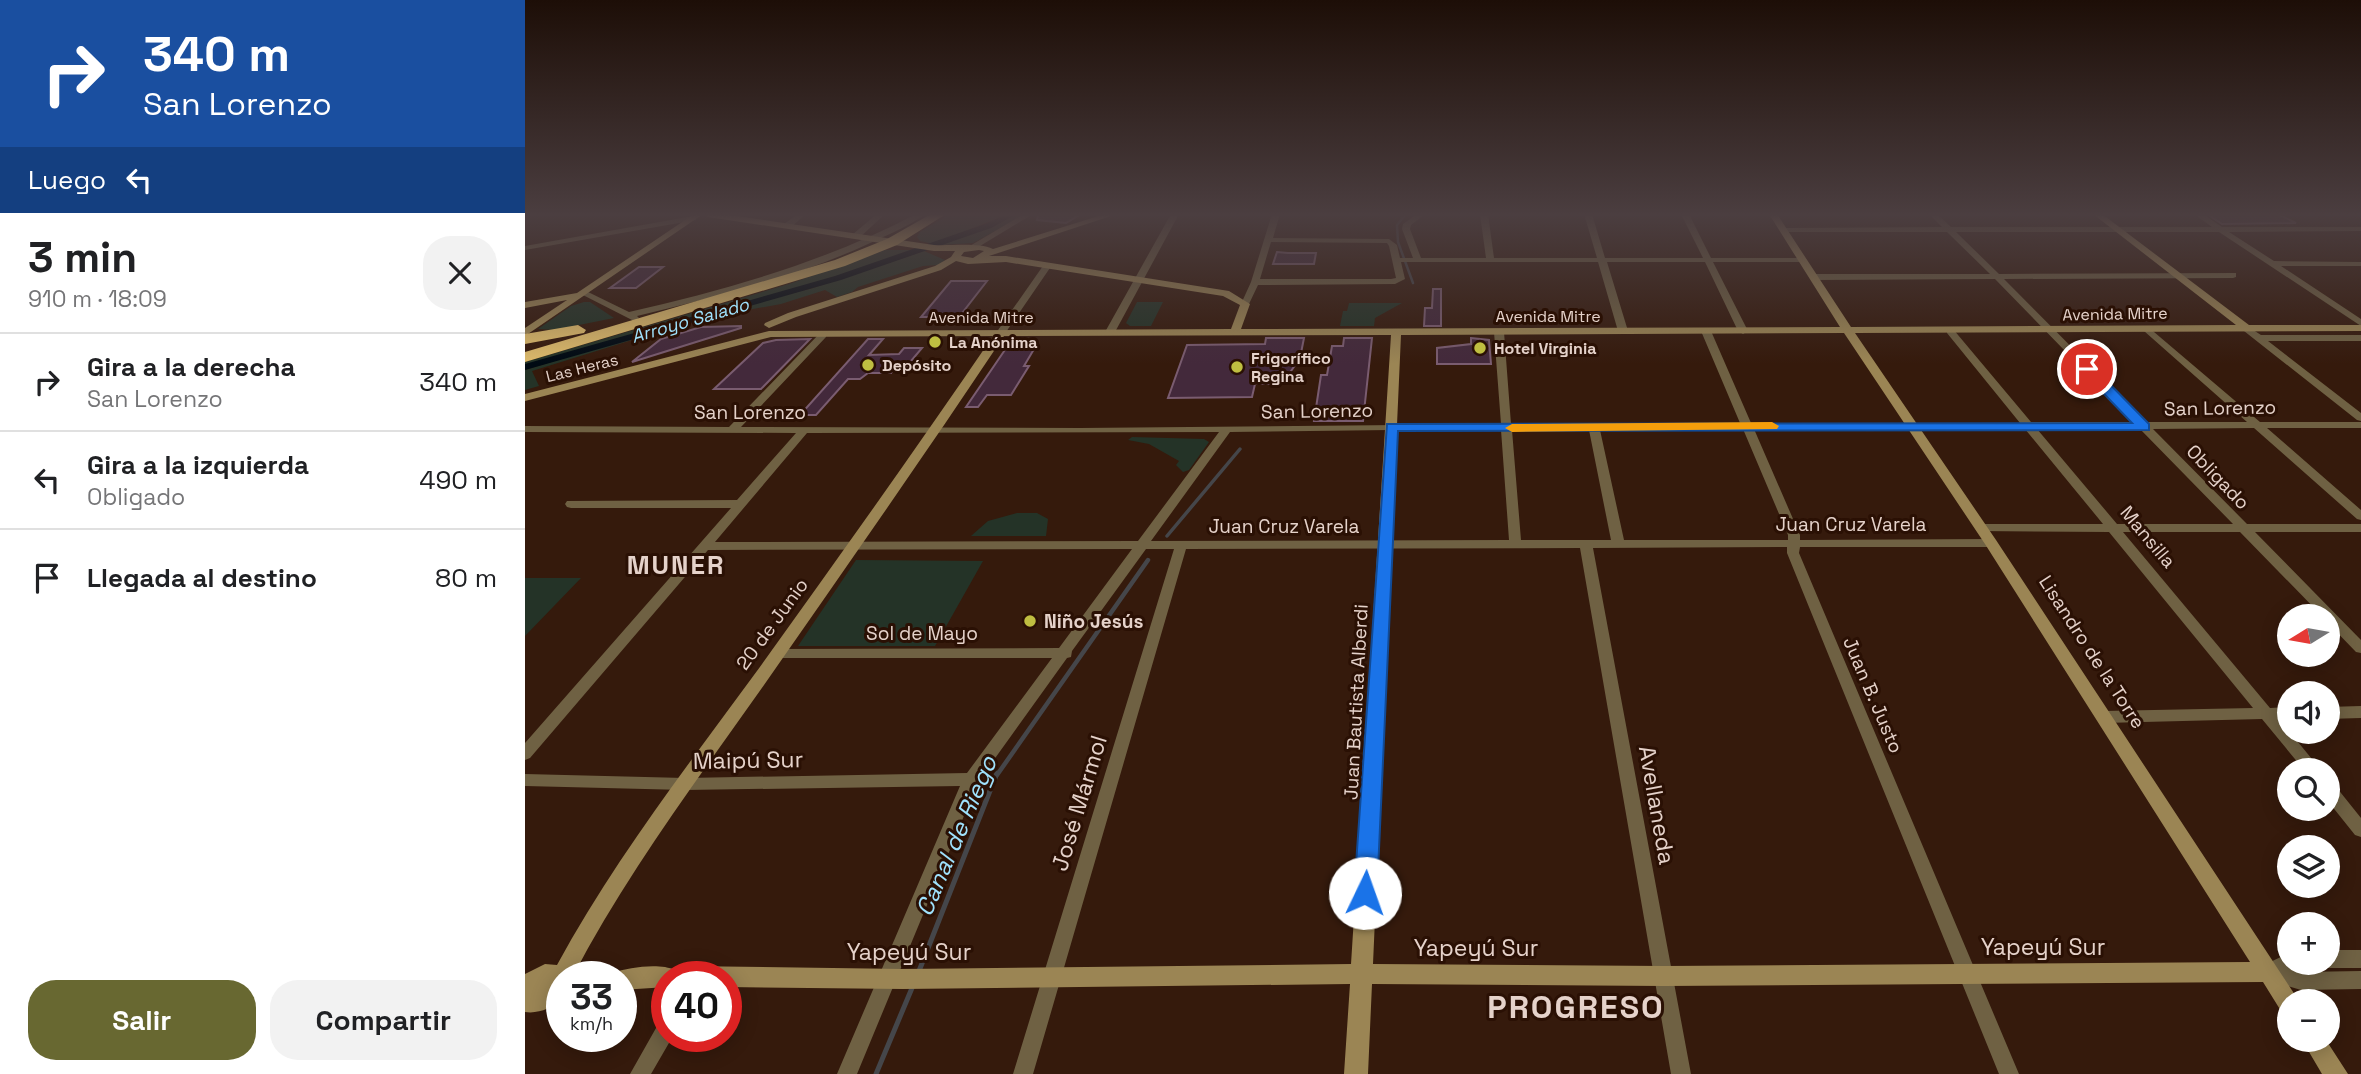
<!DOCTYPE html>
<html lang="es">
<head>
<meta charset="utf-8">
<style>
  :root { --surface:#fff; --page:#f2f2f2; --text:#202124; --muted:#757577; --line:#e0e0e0; --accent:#686831 }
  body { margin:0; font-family:"Space Grotesk",sans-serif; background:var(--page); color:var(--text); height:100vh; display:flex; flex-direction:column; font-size:26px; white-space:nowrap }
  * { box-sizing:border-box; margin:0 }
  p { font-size:23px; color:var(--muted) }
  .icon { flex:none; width:38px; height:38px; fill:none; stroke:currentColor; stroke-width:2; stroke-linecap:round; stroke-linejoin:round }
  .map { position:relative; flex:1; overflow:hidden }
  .details { display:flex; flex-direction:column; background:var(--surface); width:525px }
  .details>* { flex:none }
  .guide { background:#1a4fa0; color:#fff; overflow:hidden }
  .needle { width:46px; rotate:259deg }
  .tools { position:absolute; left:1752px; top:604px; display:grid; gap:14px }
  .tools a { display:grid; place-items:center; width:63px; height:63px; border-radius:50%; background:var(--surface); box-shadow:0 4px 18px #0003; font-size:35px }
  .speed { position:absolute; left:21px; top:961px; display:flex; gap:14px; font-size:35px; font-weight:700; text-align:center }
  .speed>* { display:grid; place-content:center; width:91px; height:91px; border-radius:50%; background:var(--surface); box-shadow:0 4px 18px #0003; line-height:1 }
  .speed small { font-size:18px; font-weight:400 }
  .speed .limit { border:10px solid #d22; background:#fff; color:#111 }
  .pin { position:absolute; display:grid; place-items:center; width:60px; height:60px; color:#fff; margin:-30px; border:4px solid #fff; border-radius:50%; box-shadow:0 2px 7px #0007 }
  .me { position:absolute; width:77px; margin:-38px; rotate:3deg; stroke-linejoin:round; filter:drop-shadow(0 0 5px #0008) }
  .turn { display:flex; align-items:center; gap:24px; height:147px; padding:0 28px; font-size:32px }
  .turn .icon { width:91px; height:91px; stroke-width:2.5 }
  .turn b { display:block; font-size:49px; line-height:60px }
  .then { display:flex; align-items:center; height:66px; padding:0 28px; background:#0003; gap:14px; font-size:26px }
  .round { display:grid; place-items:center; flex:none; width:74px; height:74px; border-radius:28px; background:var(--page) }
  .summary { display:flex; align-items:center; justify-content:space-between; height:119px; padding:0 28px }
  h1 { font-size:42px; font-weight:600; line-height:52px }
  .button { display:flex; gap:14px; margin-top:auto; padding:14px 28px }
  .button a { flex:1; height:80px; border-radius:28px; background:var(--accent); color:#fff; font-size:28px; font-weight:600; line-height:80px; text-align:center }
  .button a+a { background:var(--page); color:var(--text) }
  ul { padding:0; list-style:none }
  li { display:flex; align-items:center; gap:21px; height:98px; padding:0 28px; border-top:2px solid var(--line) }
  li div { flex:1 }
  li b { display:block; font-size:26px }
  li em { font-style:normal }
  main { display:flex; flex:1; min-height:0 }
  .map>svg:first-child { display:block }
  .green { fill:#243327 }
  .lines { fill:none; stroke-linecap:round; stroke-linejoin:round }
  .stream-far3 { stroke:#45464a; stroke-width:2.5 }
  .stream-far2 { stroke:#45464a; stroke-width:3.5 }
  .stream-far1 { stroke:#45464a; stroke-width:4.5 }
  .stream { stroke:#45464a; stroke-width:5 }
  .canal { fill:#000a13; fill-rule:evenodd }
  .building { fill:#43293b; stroke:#7a5c70; stroke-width:2 }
  .street { fill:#6f6143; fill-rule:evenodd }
  .secondary { fill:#9b8554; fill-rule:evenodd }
  .highway { fill:#dcba6b; fill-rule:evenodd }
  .route { fill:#1a73e8; stroke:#114b97; stroke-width:2 }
  .slow { fill:#f59e0b }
  .poi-dot { fill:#bfbe41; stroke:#2a1004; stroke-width:2.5 }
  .labels { text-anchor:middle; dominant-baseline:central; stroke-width:6; stroke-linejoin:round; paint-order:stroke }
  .far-street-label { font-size:16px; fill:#e5d2ca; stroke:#2a1004 }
  .far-poi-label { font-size:16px; font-weight:bold; fill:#e5d2ca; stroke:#2a1004; text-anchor:start }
  .far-water-label { font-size:18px; font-style:italic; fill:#9fe1fc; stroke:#2a1004 }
  .street-label { font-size:19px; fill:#e5d2ca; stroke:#2a1004 }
  .poi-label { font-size:19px; font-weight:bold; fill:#e5d2ca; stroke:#2a1004; text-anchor:start }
  .near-street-label { font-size:23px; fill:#e5d2ca; stroke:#2a1004 }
  .near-water-label { font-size:24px; font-style:italic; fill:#9fe1fc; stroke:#2a1004 }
  .district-label { font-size:26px; font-weight:bold; letter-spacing:2px; fill:#e5d2ca; stroke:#2a1004 }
  .near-district-label { font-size:32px; font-weight:bold; letter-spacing:2px; fill:#e5d2ca; stroke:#2a1004 }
</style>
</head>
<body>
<main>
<section class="details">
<div class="guide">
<div class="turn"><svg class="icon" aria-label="right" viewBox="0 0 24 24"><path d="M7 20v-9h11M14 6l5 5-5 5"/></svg><div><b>340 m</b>San Lorenzo</div></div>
<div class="then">Luego<svg class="icon" aria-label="left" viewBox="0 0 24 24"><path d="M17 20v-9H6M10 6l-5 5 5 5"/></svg></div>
</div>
<div class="summary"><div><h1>3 min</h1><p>910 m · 18:09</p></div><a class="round"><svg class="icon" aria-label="close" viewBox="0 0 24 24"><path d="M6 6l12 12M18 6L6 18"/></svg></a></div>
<ul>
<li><svg class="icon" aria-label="right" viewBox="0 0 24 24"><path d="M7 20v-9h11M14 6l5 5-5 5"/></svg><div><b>Gira a la derecha</b><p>San Lorenzo</p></div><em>340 m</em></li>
<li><svg class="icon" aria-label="left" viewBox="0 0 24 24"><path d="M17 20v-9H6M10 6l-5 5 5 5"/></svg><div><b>Gira a la izquierda</b><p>Obligado</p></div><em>490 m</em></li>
<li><svg class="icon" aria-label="arrive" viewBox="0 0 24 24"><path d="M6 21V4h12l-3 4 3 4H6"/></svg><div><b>Llegada al destino</b></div><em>80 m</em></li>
</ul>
<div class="button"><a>Salir</a><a>Compartir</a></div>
</section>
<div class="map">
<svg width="1836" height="1074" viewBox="0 0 1836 1074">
  <rect width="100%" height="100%" fill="#351a0c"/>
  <path class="green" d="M 425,214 L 482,214 L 409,244 L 395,241 L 392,237 L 395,232 Z
    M 490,214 L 501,214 L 448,243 L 416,245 L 461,228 Z
    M 360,250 L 392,250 L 283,285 L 0,365 L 0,362 L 264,284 Z
    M 399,251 L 420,260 L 413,265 L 398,266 L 333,287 L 327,292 L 312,297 L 300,290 L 256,304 L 178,318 L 7,371 L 14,386 L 0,390 L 0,370 L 175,317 L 288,288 Z
    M 59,302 L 65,302 L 89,318 L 29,330 L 13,329 L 46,306 Z
    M 612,302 L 638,302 L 626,326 L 605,326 L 601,323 Z
    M 824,303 L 877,303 L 850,318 L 849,326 L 815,326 L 818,311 L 822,311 Z
    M 607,437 L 679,439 L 684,442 L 664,470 L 658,472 L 651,465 L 654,461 L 624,444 L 603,440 Z
    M 492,513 L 512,513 L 523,519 L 521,536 L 446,536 L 463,521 Z
    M 331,560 L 332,560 L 458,561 L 410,646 L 273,646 Z
    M 0,578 L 56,578 L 0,636 Z"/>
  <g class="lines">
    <path class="stream-far3" d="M 881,214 L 872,225 L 873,242 L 888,283"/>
    <path class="stream-far2" d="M 642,536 L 715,449"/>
    <path class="stream-far1" d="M 472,775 L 623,560"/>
    <path class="stream" d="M 394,971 L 472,773
      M 351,1074 L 387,988"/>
    <path class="canal" d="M 483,214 L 492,214 L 466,228 L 316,280 L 0,370 L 0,364 L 310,276 L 460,224 Z"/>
  </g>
  <path class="building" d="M 513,214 L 556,214 L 541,223 L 512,220 Z
    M 1682,214 L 1753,214 L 1771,223 L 1697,224 Z
    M 752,252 L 763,253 L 791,253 L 789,264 L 748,264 Z
    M 114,267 L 138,267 L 111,288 L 85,288 Z
    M 426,281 L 462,281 L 434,317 L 396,317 Z
    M 908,289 L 916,289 L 916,326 L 899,326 L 900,308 L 907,308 Z
    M 216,326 L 216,328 L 107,362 L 136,339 L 176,327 Z
    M 741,338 L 779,338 L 775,358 L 757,384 L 730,384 L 727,397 L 643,398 L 662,345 L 740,344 Z
    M 819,338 L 847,338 L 838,421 L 789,421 L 796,375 L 802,375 L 807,346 L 818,346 Z
    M 946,338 L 964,340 L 966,364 L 912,364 L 912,348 L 946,344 Z
    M 285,339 L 236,389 L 189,389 L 238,343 L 251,340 Z
    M 343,339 L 358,339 L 344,355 L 374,354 L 379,348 L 397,348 L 381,367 L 370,367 L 366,373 L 343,373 L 335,379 L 323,379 L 291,415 L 275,415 Z
    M 484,344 L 512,344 L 499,366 L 504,366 L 486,395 L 462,395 L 453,407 L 441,407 Z"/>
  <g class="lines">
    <path class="street" d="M 273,214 L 281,214 L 265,228 L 259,228 L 259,224 Z
      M 352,214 L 360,214 L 334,238 L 328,238 L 328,234 Z
      M 391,214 L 400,214 C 383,227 362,235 343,244 C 269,278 190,297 112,316 L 114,318 L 109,321 L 54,293 L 61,291 L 104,312 C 204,289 300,262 391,214 Z
      M 499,214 L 508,214 L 450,249 L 443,247 Z
      M 646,214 L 654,214 L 590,332 L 588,334 L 582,334 L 580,332 Z
      M 747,214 L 755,214 L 748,238 L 864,239 L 872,245 L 875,258 L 888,258 L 877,229 L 878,224 L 892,214 L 900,214 L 886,225 L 885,229 L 896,258 L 961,258 L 955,214 L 963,214 L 969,258 L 1072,258 L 1059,214 L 1067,214 L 1080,258 L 1178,258 L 1156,214 L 1164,214 L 1186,258 L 1278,258 L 1282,260 L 1278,262 L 1188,262 L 1223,331 L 1218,334 L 1213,331 L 1180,262 L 1082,262 L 1103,331 L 1098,334 L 1093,331 L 1073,262 L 876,262 L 880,279 L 870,284 L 733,285 L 723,306 L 717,306 L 716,304 L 726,282 ZM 746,242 L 862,243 L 864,246 L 871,278 L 866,279 L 735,279 Z
      M 1404,214 L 1412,214 L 1426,227 L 1687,227 L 1669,214 L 1678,214 L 1697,227 L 1836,227 L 1836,231 L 1704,232 L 1749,261 L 1836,262 L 1836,266 L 1756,266 L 1836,319 L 1836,326 L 1694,232 L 1431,232 L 1474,274 L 1711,273 L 1711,277 L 1708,278 L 1479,279 L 1621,422 L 1722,422 L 1619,331 L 1619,327 L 1622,326 L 1735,422 L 1836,422 L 1836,428 L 1742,428 L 1836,510 L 1836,520 L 1832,519 L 1729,428 L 1628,429 L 1722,524 L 1836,524 L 1836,532 L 1730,532 L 1836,640 L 1836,653 L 1831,652 L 1802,622 L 1802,616 L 1797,616 L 1715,532 L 1598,532 L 1745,708 L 1764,707 L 1764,719 L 1754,719 L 1796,770 L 1779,770 L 1737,719 L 1579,723 L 1574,721 L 1572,717 L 1574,713 L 1579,711 L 1728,708 L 1584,532 L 1452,531 L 1450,528 L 1452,525 L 1456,524 L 1578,524 L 1500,429 L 1229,429 L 1275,535 L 1275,540 L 1466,539 L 1472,543 L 1466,547 L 1275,547 L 1274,553 L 1494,1074 L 1474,1074 L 1262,553 L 1262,547 L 1068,548 L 1166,1074 L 1146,1074 L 1055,548 L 661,549 L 508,1074 L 488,1074 L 649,549 L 621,549 L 547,651 L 546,657 L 542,658 L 453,782 L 332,1074 L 312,1074 L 435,786 L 160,790 L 0,786 L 0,774 L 160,778 L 442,773 L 527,658 L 253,658 L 248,657 L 246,653 L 248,649 L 534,648 L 607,549 L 183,550 L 5,758 L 0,760 L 0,743 L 206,508 L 46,508 L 42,507 L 40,504 L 42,501 L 212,500 L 271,433 L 0,432 L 0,426 L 204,427 L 295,333 L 301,333 L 301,337 L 216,427 L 555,428 L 976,424 L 969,332 L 974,329 L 979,332 L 986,424 L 1215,423 L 1176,331 L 1181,328 L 1186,331 L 1226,423 L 1495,423 L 1422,333 L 1422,329 L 1428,329 L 1506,422 L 1609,422 L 1470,279 L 1290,280 L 1286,277 L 1290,274 L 1465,274 L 1422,232 L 1260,232 L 1256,230 L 1260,228 L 1417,227 ZM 1218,429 L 1263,535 L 1263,540 L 1099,540 L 1075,430 ZM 1512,429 L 1615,429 L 1708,524 L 1592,524 ZM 866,430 L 976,430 L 984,540 L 626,541 L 705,432 ZM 987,430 L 1064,430 L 1086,540 L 996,540 ZM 694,432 L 613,541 L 190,542 L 282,433 Z
      M 168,216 L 171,216 L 171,220 L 0,250 L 0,246 Z
      M 520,263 L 527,265 L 479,335 L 473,335 L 471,333 Z
      M 1722,326 L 1736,335 L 1836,335 L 1836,341 L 1743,341 L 1836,413 L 1836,421 L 1832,420 L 1719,331 L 1719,327 Z
      M 1836,706 L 1836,718 L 1802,719 L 1802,707 Z
      M 1802,782 L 1808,783 L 1836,818 L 1836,837 L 1830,835 L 1802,800 Z
      M 1802,950 L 1836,950 L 1836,968 L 1802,968 L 1795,965 L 1794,962 L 1802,962 Z
      M 1764,953 L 1764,962 L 1773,962 L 1768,970 L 1776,972 L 1836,971 L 1836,989 L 1776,990 L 1737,978 L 1735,972 L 1737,966 Z
      M 142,1018 L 142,1036 L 148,1036 L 126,1074 L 105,1074 L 135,1021 Z"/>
    <path class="secondary" d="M 169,214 L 178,214 L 0,336 L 0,328 L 42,300 L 0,308 L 0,302 L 52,293 Z
      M 179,214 L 198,214 L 409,245 C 427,246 453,242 468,249 L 580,214 L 592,214 L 464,256 L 481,256 L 704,291 L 725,304 L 716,329 L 1315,327 L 1244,214 L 1252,214 L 1326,327 L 1711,325 L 1568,214 L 1577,214 L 1724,325 L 1836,325 L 1836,331 L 1330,333 L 1471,540 L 1774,1001 L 1764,1001 L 1764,1014 L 1756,1011 L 1738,982 L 1139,986 L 847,984 L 843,1074 L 819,1074 L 825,984 L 378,989 L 201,987 L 201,976 L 142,976 L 142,987 L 96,990 L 96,976 L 87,976 L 88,973 C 104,967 135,963 150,970 L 158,966 L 378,969 L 826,964 L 866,335 L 479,336 C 401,453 320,569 239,685 C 172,780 102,873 48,976 L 37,976 L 37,998 C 27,1008 14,1014 0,1012 L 0,974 L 20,964 L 32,965 C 88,862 160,769 229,675 C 310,563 390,450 468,336 L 246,337 L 0,401 L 0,394 L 244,331 L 706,329 L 715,305 L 698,296 L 481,262 L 443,264 L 431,261 L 416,270 L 271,317 L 244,328 L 239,325 L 240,323 L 263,313 L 410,266 L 426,257 L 430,251 L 409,251 L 183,217 ZM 454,250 L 459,251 L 448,258 L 436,256 L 439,252 ZM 1319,333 L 1460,544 L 1725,962 L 1139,966 L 848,964 L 876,335 Z
      M 1777,1040 L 1801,1040 L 1823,1074 L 1797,1074 Z"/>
    <path class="highway" d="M 406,214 L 421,214 L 372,245 L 320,266 L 0,362 L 0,352 L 310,260 L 362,239 Z
      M 53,325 L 61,330 L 59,333 L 0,344 L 0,334 Z"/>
  </g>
  <linearGradient id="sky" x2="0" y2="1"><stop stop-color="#1d0e07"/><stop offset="0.59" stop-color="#4b3e40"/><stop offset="1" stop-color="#4b3e40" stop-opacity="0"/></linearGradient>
  <rect width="1836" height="364" fill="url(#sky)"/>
  <path class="route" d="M 1562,365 L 1567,366 L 1624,424 L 1624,430 L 873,431 L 852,893 L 848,901 L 840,904 L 832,901 L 829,893 L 862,424 L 1607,423 L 1558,372 L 1556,369 Z"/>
  <path class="slow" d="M 1247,422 L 1254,426 L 1252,429 L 987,432 L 980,428 L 987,424 Z"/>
  <g class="poi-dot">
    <circle cx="410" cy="342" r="7"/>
    <circle cx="955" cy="348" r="7"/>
    <circle cx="343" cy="365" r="7"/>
    <circle cx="712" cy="367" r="7"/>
    <circle cx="505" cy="621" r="7"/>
  </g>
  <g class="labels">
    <g class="far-street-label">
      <text transform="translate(1590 314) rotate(-1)">Avenida Mitre</text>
      <text x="1023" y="316">Avenida Mitre</text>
      <text x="456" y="317">Avenida Mitre</text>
      <text transform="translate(57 368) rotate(-14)">Las Heras</text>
    </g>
    <g class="far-poi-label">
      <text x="424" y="342">La Anónima</text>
      <text x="969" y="348">Hotel Virginia</text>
      <text x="726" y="358">Frigorífico<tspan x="726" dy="18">Regina</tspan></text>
      <text x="357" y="365">Depósito</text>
    </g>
    <g class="far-water-label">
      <text transform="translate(165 320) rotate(-16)">Arroyo Salado</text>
    </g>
    <g class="street-label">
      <text transform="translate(1695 408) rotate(-1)">San Lorenzo</text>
      <text transform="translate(792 411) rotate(-1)">San Lorenzo</text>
      <text x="225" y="412">San Lorenzo</text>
      <text transform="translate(1693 477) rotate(46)">Obligado</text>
      <text x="1326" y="524">Juan Cruz Varela</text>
      <text x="759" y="526">Juan Cruz Varela</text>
      <text transform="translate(1623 537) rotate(50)">Mansilla</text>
      <text transform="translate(247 624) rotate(-54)">20 de Junio</text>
      <text x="397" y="633">Sol de Mayo</text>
      <text transform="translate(1567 652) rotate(57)">Lisandro de la Torre</text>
      <text transform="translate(1348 695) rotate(67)">Juan B. Justo</text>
      <text transform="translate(831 702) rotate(-87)">Juan Bautista Alberdi</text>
    </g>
    <g class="poi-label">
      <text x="519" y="621">Niño Jesús</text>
    </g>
    <g class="near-street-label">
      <text transform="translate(223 760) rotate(-1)">Maipú Sur</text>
      <text transform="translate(554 803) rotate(-73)">José Mármol</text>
      <text transform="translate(1132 805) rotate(80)">Avellaneda</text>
      <text x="1518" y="947">Yapeyú Sur</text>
      <text x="951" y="948">Yapeyú Sur</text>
      <text x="384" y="952">Yapeyú Sur</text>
    </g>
    <g class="near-water-label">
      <text transform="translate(431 836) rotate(-67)">Canal de Riego</text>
    </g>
    <g class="district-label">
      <text x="151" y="565">MUNER</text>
    </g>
    <g class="near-district-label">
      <text x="1051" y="1007">PROGRESO</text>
    </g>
  </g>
</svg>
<div class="tools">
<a><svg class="needle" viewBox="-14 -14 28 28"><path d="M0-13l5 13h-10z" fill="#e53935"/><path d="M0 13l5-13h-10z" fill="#757577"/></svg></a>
<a><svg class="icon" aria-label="sound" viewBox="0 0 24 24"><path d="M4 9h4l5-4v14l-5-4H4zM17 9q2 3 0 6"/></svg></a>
<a><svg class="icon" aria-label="search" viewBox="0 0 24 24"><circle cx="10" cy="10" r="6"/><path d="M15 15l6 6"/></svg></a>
<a><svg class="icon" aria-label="layers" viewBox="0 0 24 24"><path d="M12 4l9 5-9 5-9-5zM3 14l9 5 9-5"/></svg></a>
<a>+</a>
<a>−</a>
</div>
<div class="speed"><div>33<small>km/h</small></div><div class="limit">40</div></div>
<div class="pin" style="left:1562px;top:369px;background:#d93025"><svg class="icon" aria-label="arrive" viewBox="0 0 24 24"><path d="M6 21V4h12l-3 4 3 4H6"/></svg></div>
<svg class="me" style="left:840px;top:893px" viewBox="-20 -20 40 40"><circle r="19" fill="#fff"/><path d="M0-13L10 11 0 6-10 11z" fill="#1a73e8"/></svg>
</div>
</main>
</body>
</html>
